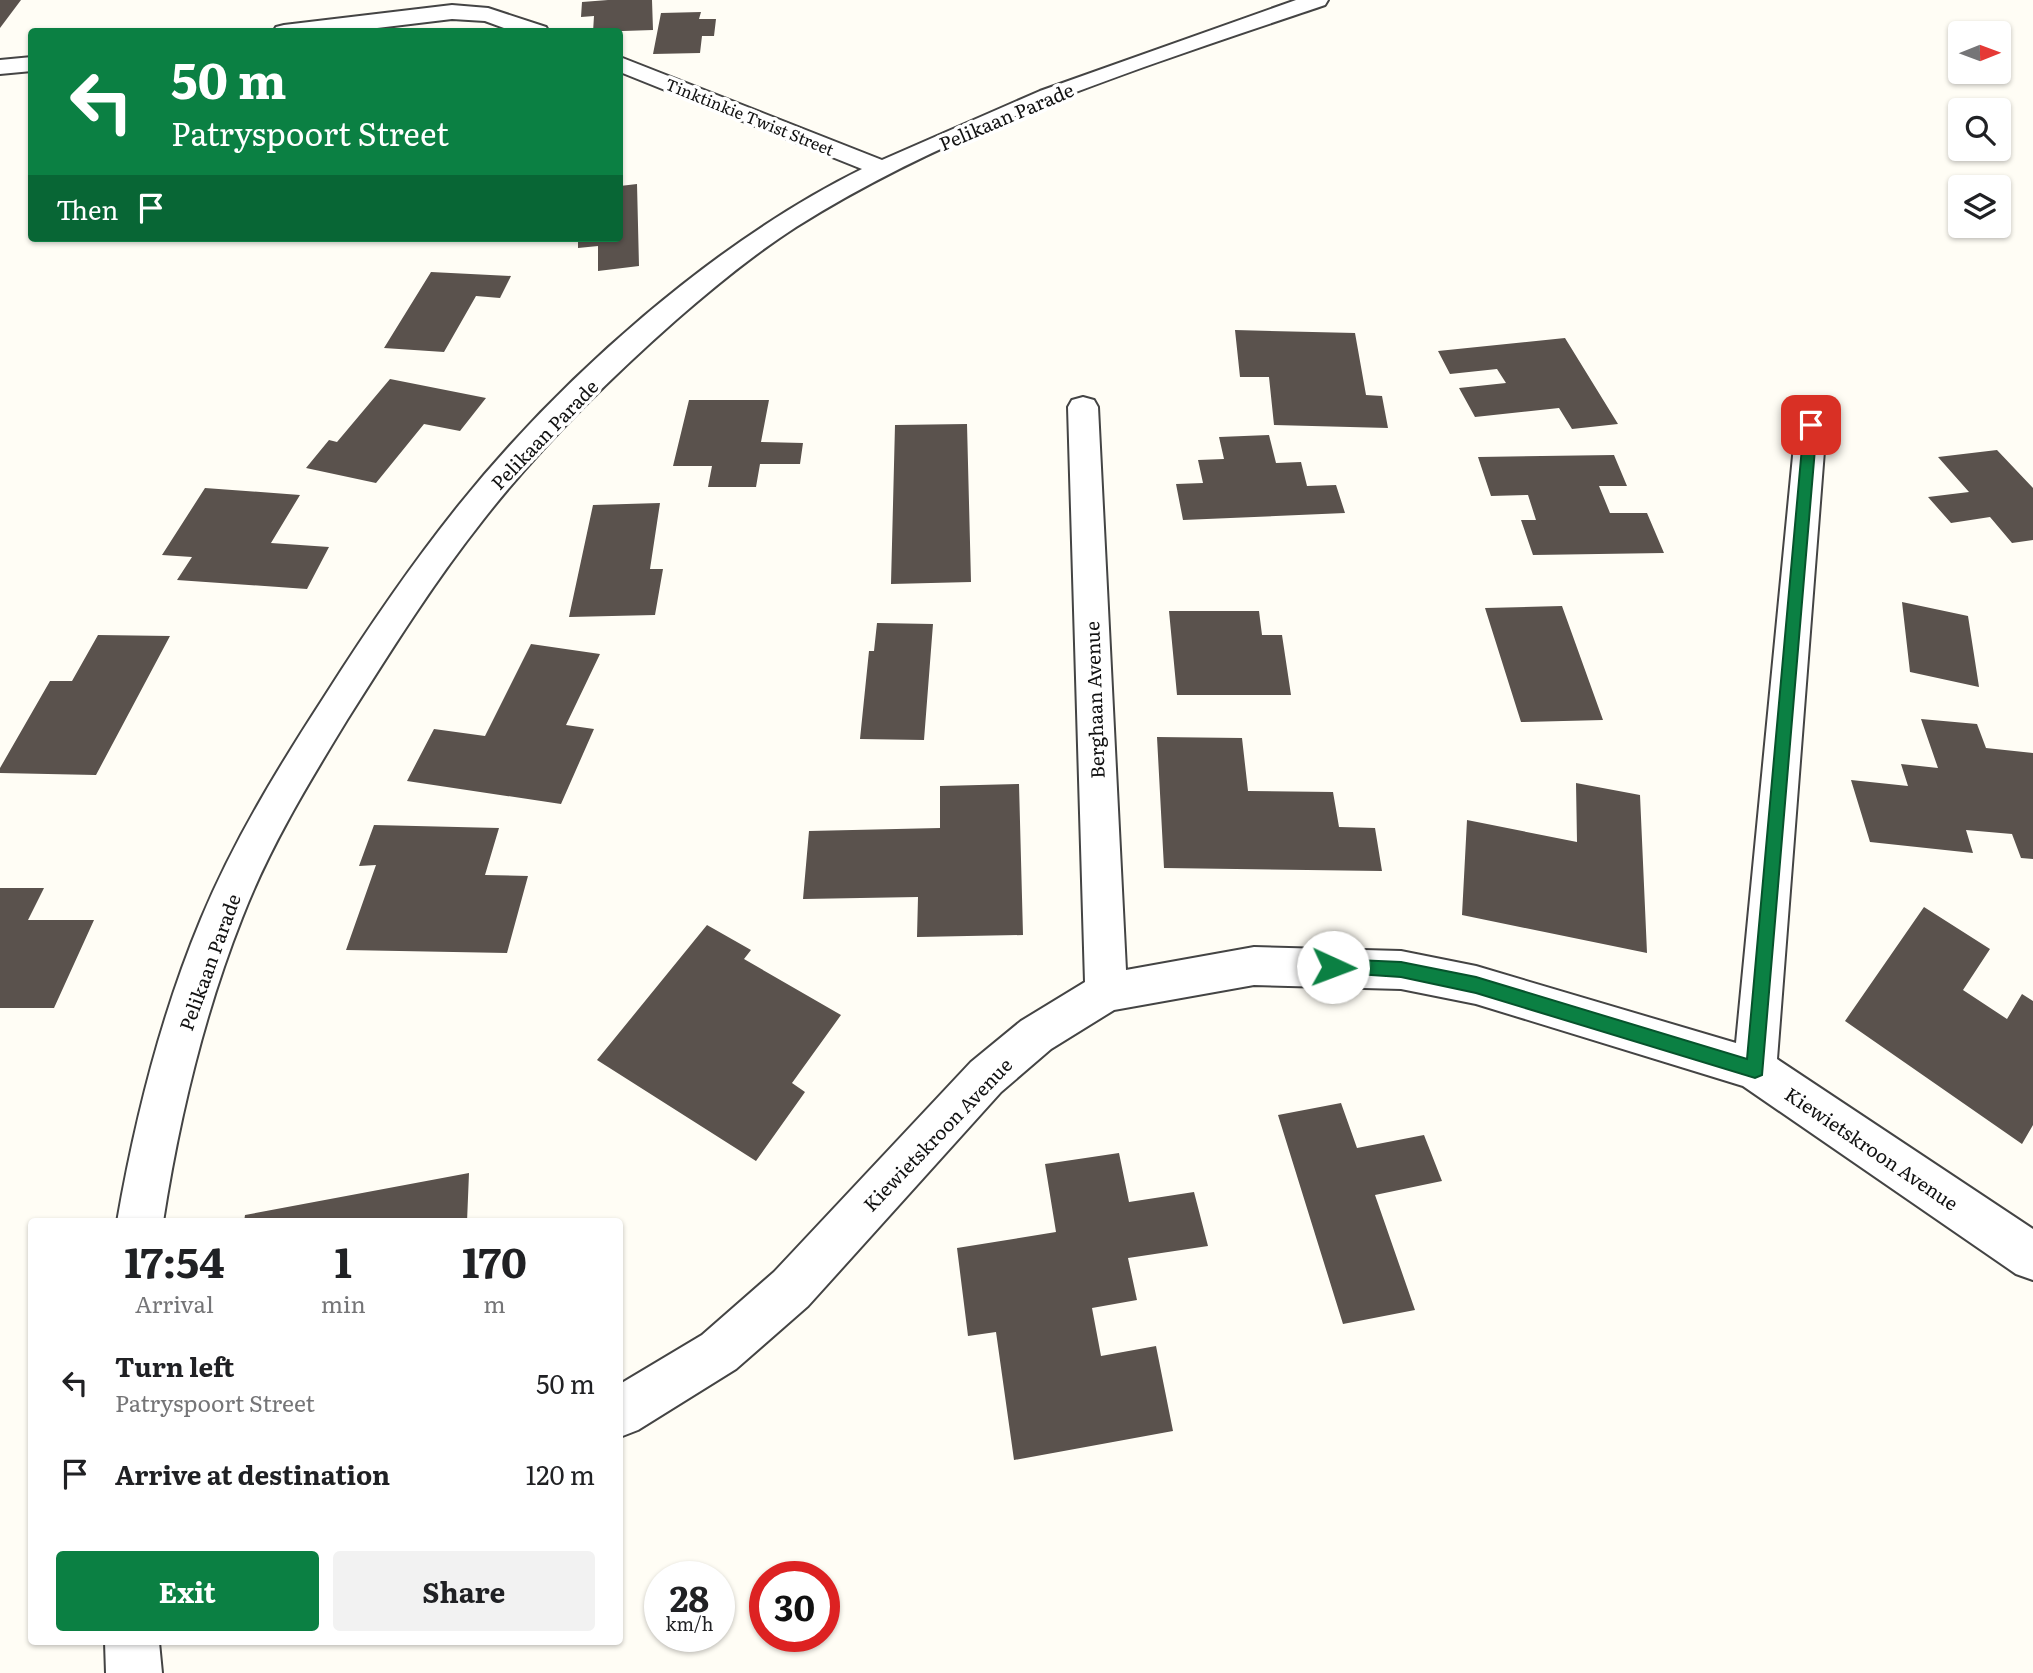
<!DOCTYPE html>
<html lang="en">
<head>
<meta charset="utf-8">
<style>
  :root { --surface:#fff; --page:#f2f2f2; --text:#202124; --muted:#757577; --accent:#0b8043 }
  body { margin:0; font-family:Literata,serif; background:var(--page); color:var(--text); height:100vh; display:flex; flex-direction:column; font-size:26px; white-space:nowrap }
  * { box-sizing:border-box; margin:0 }
  p { font-size:23px; color:var(--muted) }
  .icon { flex:none; width:38px; height:38px; fill:none; stroke:currentColor; stroke-width:2; stroke-linecap:round; stroke-linejoin:round }
  .map { position:relative; flex:1; overflow:hidden }
  .sheet { position:absolute; left:28px; top:1218px; width:595px; height:427px; display:flex; flex-direction:column; background:var(--surface); border-radius:7px; box-shadow:0 2px 5px #0004 }
  .sheet>* { flex:none }
  .guide { position:absolute; left:28px; top:28px; width:595px; height:214px; border-radius:7px; box-shadow:0 2px 5px #0004; background:#0b8043; color:#fff; overflow:hidden }
  .needle { width:46px; rotate:89deg }
  .fabs { position:absolute; left:1948px; top:21px; display:grid; gap:14px }
  .fabs a { display:grid; place-items:center; width:63px; height:63px; border-radius:7px; background:var(--surface); box-shadow:0 2px 5px #0004; font-size:35px }
  .speed { position:absolute; left:644px; top:1561px; display:flex; gap:14px; font-size:35px; font-weight:700; text-align:center }
  .speed>* { display:grid; place-content:center; width:91px; height:91px; border-radius:50%; background:var(--surface); box-shadow:0 2px 5px #0004; line-height:1 }
  .speed small { font-size:18px; font-weight:400 }
  .speed .limit { border:10px solid #d22; background:#fff; color:#111 }
  .pin { position:absolute; display:grid; place-items:center; width:60px; height:60px; color:#fff; margin:-30px; border-radius:14px; box-shadow:0 4px 10px #0006 }
  .me { position:absolute; width:77px; margin:-38px; rotate:92deg; stroke-linejoin:round; filter:drop-shadow(0 0 5px #0008) }
  .turn { display:flex; align-items:center; gap:24px; height:147px; padding:0 28px; font-size:32px }
  .turn .icon { width:91px; height:91px; stroke-width:2.5 }
  .turn b { display:block; font-size:49px; line-height:60px }
  .then { display:flex; align-items:center; height:66px; padding:0 28px; background:#0003; gap:14px; font-size:26px }
  .eta { display:flex; justify-content:space-evenly; align-items:center; height:119px; text-align:center }
  .eta b { font-size:42px; font-weight:700; line-height:49px }
  .primary-button { display:flex; gap:14px; margin-top:auto; padding:14px 28px }
  .primary-button a { flex:1; height:80px; border-radius:7px; background:var(--accent); color:#fff; font-size:28px; font-weight:700; line-height:80px; text-align:center }
  .primary-button a+a { background:var(--page); color:var(--text) }
  ul { padding:0; list-style:none }
  li { display:flex; align-items:center; gap:21px; height:91px; padding:0 28px }
  li div { flex:1 }
  li b { display:block; font-size:26px }
  li em { font-style:normal }
  .map>svg:first-child { display:block }
  .building { fill:#5a524d }
  .lines { fill:none; stroke-linecap:round; stroke-linejoin:round }
  .minor-casing { stroke:#444; stroke-width:4 }
  .minor { fill:#fff; fill-rule:evenodd }
  .route { fill:#0b8043; stroke:#07532c; stroke-width:2 }
  .labels { text-anchor:middle; dominant-baseline:central; stroke-width:7; stroke-linejoin:round; paint-order:stroke }
  .far-street-label { font-size:16px; fill:#111; stroke:#fff }
  .street-label { font-size:19px; fill:#111; stroke:#fff }
</style>
</head>
<body>
<div class="map">
<svg width="2033" height="1673" viewBox="0 0 2033 1673">
  <rect width="100%" height="100%" fill="#fffdf5"/>
  <path class="building" d="M 0,0 L 21,0 L 0,28 Z
    M 608,0 L 652,0 L 653,30 L 593,32 L 594,16 L 581,17 L 582,2 Z
    M 701,12 L 699,19 L 716,19 L 714,36 L 702,36 L 700,53 L 653,54 L 661,13 Z
    M 637,184 L 639,266 L 598,271 L 598,246 L 578,248 L 578,238 L 620,238 L 620,186 Z
    M 431,272 L 511,276 L 500,298 L 476,296 L 444,352 L 384,348 Z
    M 1235,330 L 1355,333 L 1366,395 L 1382,396 L 1388,428 L 1274,425 L 1269,377 L 1240,377 Z
    M 1565,338 L 1618,424 L 1572,429 L 1559,408 L 1475,417 L 1459,388 L 1506,383 L 1497,369 L 1450,374 L 1438,351 Z
    M 390,379 L 486,398 L 460,431 L 424,424 L 376,483 L 306,468 L 329,440 L 337,442 Z
    M 689,400 L 769,400 L 761,442 L 803,443 L 800,464 L 760,464 L 756,487 L 708,487 L 712,466 L 673,466 Z
    M 967,424 L 971,582 L 891,584 L 895,425 Z
    M 1269,435 L 1276,463 L 1301,462 L 1307,486 L 1336,485 L 1345,513 L 1183,520 L 1176,484 L 1203,483 L 1198,460 L 1224,459 L 1219,437 Z
    M 1997,450 L 2033,488 L 2033,540 L 2012,543 L 1990,517 L 1951,523 L 1928,497 L 1969,492 L 1938,457 Z
    M 1614,455 L 1627,486 L 1599,486 L 1610,513 L 1647,513 L 1664,553 L 1533,555 L 1521,520 L 1536,520 L 1528,495 L 1491,496 L 1478,457 Z
    M 205,488 L 300,495 L 271,543 L 329,547 L 307,589 L 177,580 L 192,557 L 162,555 Z
    M 660,503 L 650,569 L 663,569 L 655,615 L 569,617 L 593,505 Z
    M 1902,602 L 1968,616 L 1979,687 L 1910,672 Z
    M 1562,606 L 1603,720 L 1521,722 L 1485,608 Z
    M 1169,611 L 1259,611 L 1262,635 L 1282,635 L 1291,695 L 1177,695 Z
    M 877,623 L 933,624 L 924,740 L 860,739 L 869,651 L 874,651 Z
    M 98,635 L 170,636 L 96,775 L 0,773 L 0,768 L 50,681 L 72,681 Z
    M 531,644 L 600,654 L 566,725 L 594,729 L 561,804 L 407,781 L 434,729 L 485,736 Z
    M 1921,719 L 1977,724 L 1986,748 L 2033,753 L 2033,859 L 2021,858 L 2012,834 L 1966,830 L 1973,853 L 1870,842 L 1851,780 L 1908,786 L 1901,764 L 1938,768 Z
    M 1157,737 L 1242,738 L 1248,791 L 1333,792 L 1339,827 L 1375,828 L 1382,871 L 1164,868 Z
    M 1576,783 L 1640,795 L 1647,953 L 1462,915 L 1467,820 L 1577,842 Z
    M 1019,784 L 1023,935 L 917,937 L 918,897 L 803,899 L 809,831 L 940,828 L 940,786 Z
    M 374,825 L 499,828 L 485,875 L 528,876 L 507,953 L 346,950 L 376,865 L 359,866 Z
    M 0,888 L 44,888 L 28,920 L 94,920 L 54,1008 L 0,1008 Z
    M 1924,907 L 1990,949 L 1963,990 L 2007,1019 L 2022,994 L 2033,1001 L 2033,1125 L 2022,1144 L 1845,1021 Z
    M 707,925 L 751,950 L 744,959 L 841,1015 L 792,1083 L 805,1092 L 756,1161 L 597,1060 Z
    M 1341,1103 L 1357,1148 L 1424,1135 L 1442,1181 L 1375,1195 L 1415,1310 L 1343,1324 L 1278,1115 Z
    M 1119,1153 L 1129,1202 L 1194,1192 L 1208,1246 L 1128,1258 L 1137,1300 L 1092,1308 L 1101,1356 L 1156,1346 L 1173,1431 L 1014,1460 L 996,1332 L 968,1336 L 957,1248 L 1056,1232 L 1045,1164 Z
    M 469,1173 L 467,1222 L 244,1222 L 245,1215 Z"/>
  <g class="lines">
    <g class="minor-casing">
      <path id="minor" d="M 1296,0 L 1328,0 L 1325,5 C 1145,66 958,125 796,227 C 754,254 714,287 676,320 C 607,381 540,447 483,520 C 433,583 390,652 347,720 C 308,784 269,848 242,918 C 204,1014 179,1119 163,1222 L 117,1222 C 135,1119 161,1015 201,919 C 234,840 278,768 324,697 C 366,631 410,566 459,505 C 562,377 714,242 862,169 L 620,72 L 620,57 L 882,160 L 1040,91 Z
        M 452,5 L 488,8 L 546,27 L 549,32 L 515,32 L 485,21 L 452,19 L 344,32 L 273,32 L 276,27 L 284,25 Z
        M 32,57 L 32,71 L 0,74 L 0,60 Z
        M 1083,397 L 1094,400 L 1098,407 L 1126,970 L 1254,947 L 1401,951 L 1476,966 L 1736,1043 L 1796,425 L 1800,418 L 1811,415 L 1822,418 L 1826,425 L 1777,1059 L 2033,1229 L 2033,1280 L 2016,1274 L 1743,1086 L 1476,1004 L 1401,989 L 1254,985 L 1114,1010 L 1051,1049 L 1001,1092 L 808,1306 L 736,1369 L 638,1430 L 620,1437 L 620,1384 L 702,1335 L 774,1272 L 971,1062 L 1021,1021 L 1085,982 L 1068,407 L 1072,400 Z
        M 105,1642 L 159,1642 L 162,1673 L 106,1673 Z"/>
    </g>
    <use href="#minor" class="minor"/>
  </g>
  <path class="route" d="M 1811,421 L 1817,425 L 1762,1075 L 1755,1078 L 1476,993 L 1401,977 L 1327,972 L 1324,967 L 1327,962 L 1333,959 L 1401,962 L 1476,977 L 1747,1059 L 1804,425 Z"/>
  <g class="labels">
    <g class="far-street-label">
      <text transform="translate(750 116) rotate(22)">Tinktinkie Twist Street</text>
    </g>
    <g class="street-label">
      <text transform="translate(1006 116) rotate(-23)">Pelikaan Parade</text>
      <text transform="translate(544 434) rotate(-46)">Pelikaan Parade</text>
      <text transform="translate(1094 700) rotate(-92)">Berghaan Avenue</text>
      <text transform="translate(209 962) rotate(-70)">Pelikaan Parade</text>
      <text transform="translate(937 1134) rotate(-46)">Kiewietskroon Avenue</text>
      <text transform="translate(1872 1148) rotate(34)">Kiewietskroon Avenue</text>
    </g>
  </g>
</svg>
<div class="fabs">
<a><svg class="needle" viewBox="-14 -14 28 28"><path d="M0-13l5 13h-10z" fill="#e53935"/><path d="M0 13l5-13h-10z" fill="#757577"/></svg></a>
<a><svg class="icon" aria-label="search" viewBox="0 0 24 24"><circle cx="10" cy="10" r="6"/><path d="M15 15l6 6"/></svg></a>
<a><svg class="icon" aria-label="layers" viewBox="0 0 24 24"><path d="M12 4l9 5-9 5-9-5zM3 14l9 5 9-5"/></svg></a>
</div>
<div class="speed"><div>28<small>km/h</small></div><div class="limit">30</div></div>
<div class="pin" style="left:1811px;top:425px;background:#d93025"><svg class="icon" aria-label="arrive" viewBox="0 0 24 24"><path d="M6 21V4h12l-3 4 3 4H6"/></svg></div>
<svg class="me" style="left:1333px;top:967px" viewBox="-20 -20 40 40"><circle r="19" fill="#fff"/><path d="M0-13L10 11 0 6-10 11z" fill="#0b8043"/></svg>
<div class="guide">
<div class="turn"><svg class="icon" aria-label="left" viewBox="0 0 24 24"><path d="M17 20v-9H6M10 6l-5 5 5 5"/></svg><div><b>50 m</b>Patryspoort Street</div></div>
<div class="then">Then<svg class="icon" aria-label="arrive" viewBox="0 0 24 24"><path d="M6 21V4h12l-3 4 3 4H6"/></svg></div>
</div>
<section class="sheet">
<div class="eta">
<div><b>17:54</b><p>Arrival</p></div>
<div><b>1</b><p>min</p></div>
<div><b>170</b><p>m</p></div>
</div>
<ul>
<li><svg class="icon" aria-label="left" viewBox="0 0 24 24"><path d="M17 20v-9H6M10 6l-5 5 5 5"/></svg><div><b>Turn left</b><p>Patryspoort Street</p></div><em>50 m</em></li>
<li><svg class="icon" aria-label="arrive" viewBox="0 0 24 24"><path d="M6 21V4h12l-3 4 3 4H6"/></svg><div><b>Arrive at destination</b></div><em>120 m</em></li>
</ul>
<div class="primary-button"><a>Exit</a><a>Share</a></div>
</section>
</div>
</body>
</html>
